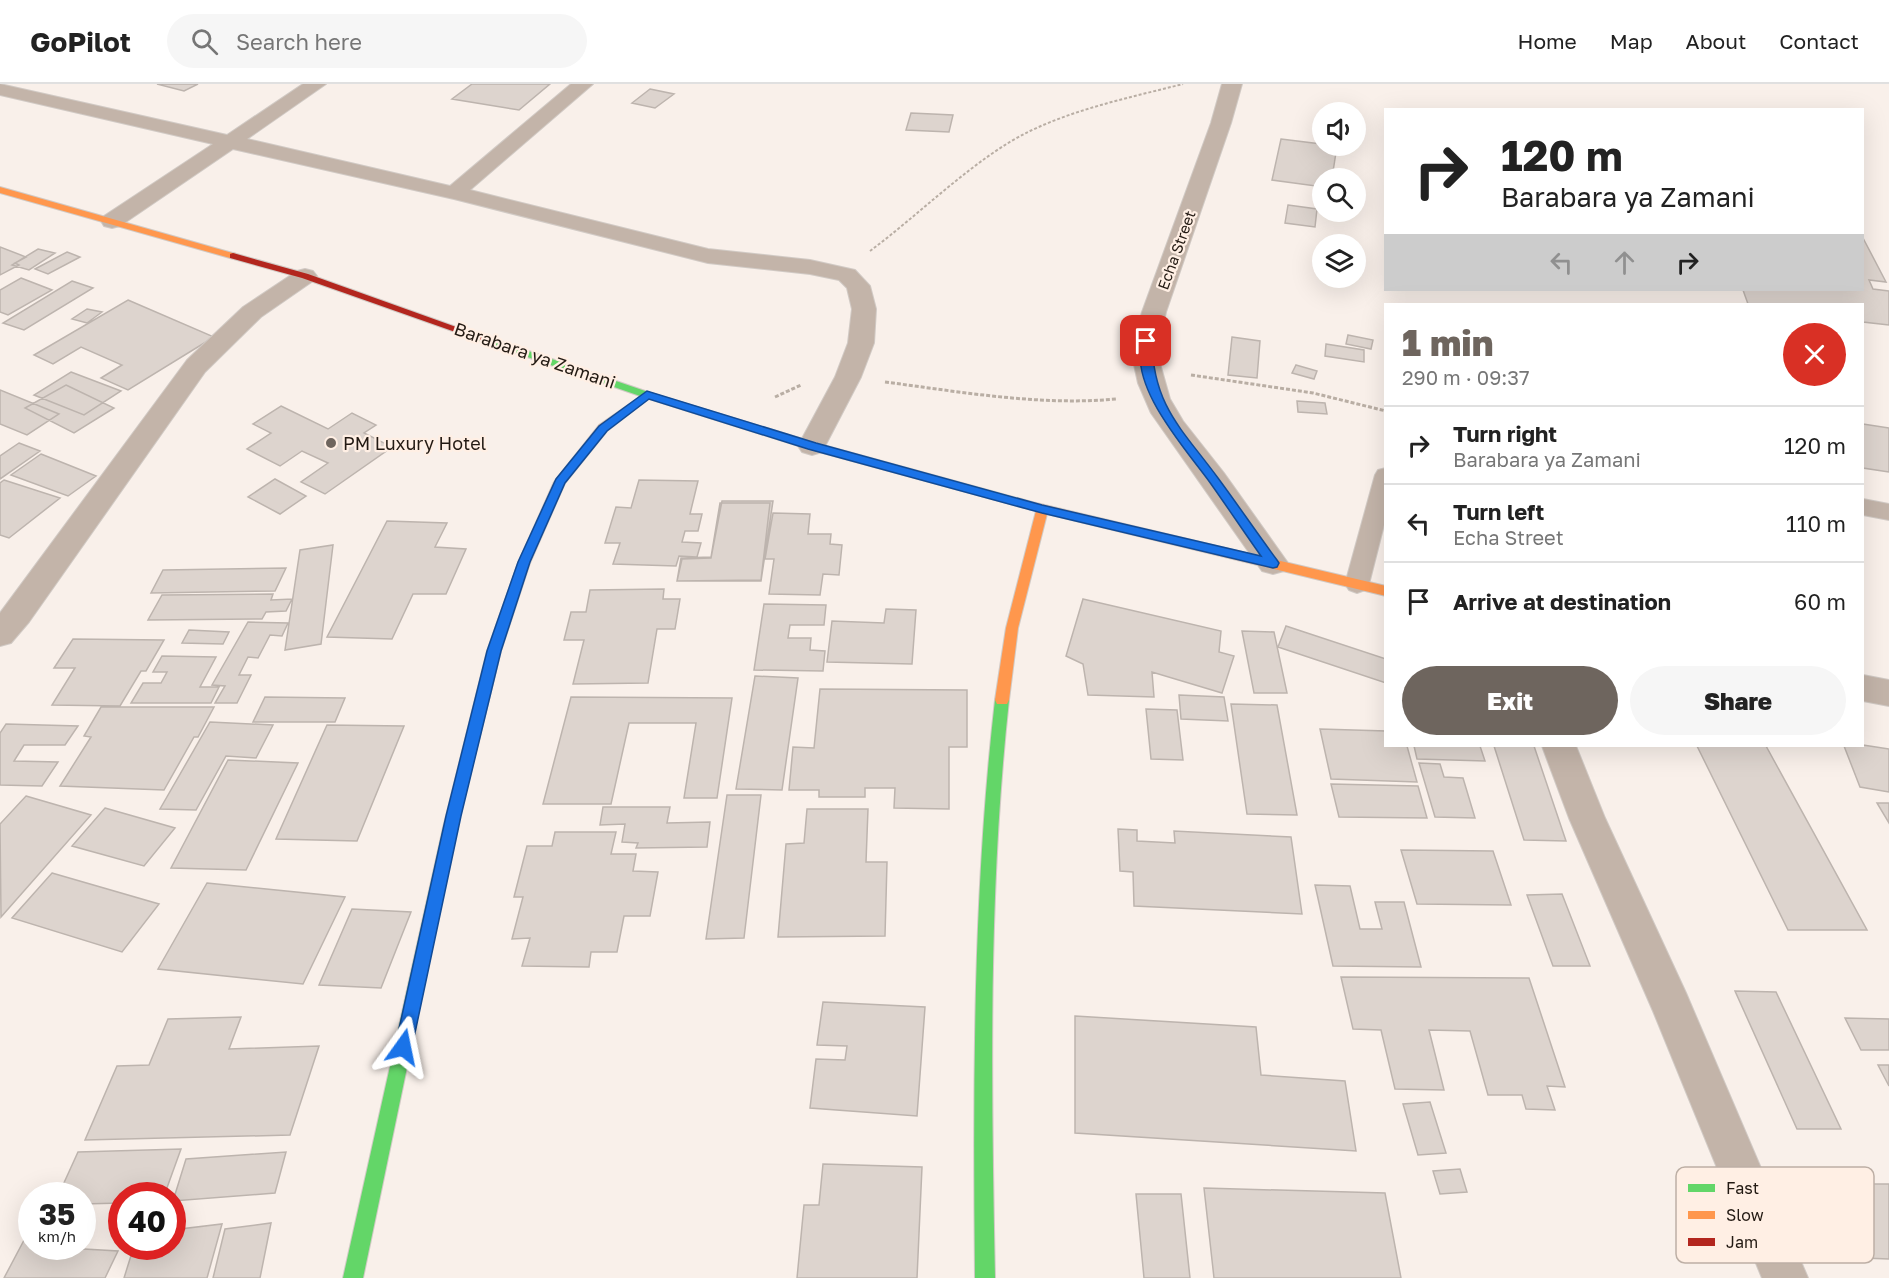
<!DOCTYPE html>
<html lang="en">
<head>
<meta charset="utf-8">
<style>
  :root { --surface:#fff; --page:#f6f6f6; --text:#222; --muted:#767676; --line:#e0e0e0; --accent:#6e655e }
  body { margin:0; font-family:"Golos Text",sans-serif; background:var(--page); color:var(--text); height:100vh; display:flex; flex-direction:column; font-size:22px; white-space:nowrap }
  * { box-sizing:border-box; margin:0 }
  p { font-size:20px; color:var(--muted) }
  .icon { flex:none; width:33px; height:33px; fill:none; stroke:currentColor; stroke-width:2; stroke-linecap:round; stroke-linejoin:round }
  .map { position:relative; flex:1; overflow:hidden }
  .drawer { position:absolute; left:1384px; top:219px; width:480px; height:444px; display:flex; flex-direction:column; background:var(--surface); border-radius:0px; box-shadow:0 6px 24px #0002 }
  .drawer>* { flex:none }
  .banner { position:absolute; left:1384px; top:24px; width:480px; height:183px; border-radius:0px; box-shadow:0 6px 24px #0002; background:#fff; color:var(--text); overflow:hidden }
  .tools { position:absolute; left:1312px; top:18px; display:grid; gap:12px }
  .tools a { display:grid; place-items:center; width:54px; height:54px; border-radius:50%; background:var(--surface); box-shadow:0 6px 24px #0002; font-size:30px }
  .speed { position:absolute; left:18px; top:1098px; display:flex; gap:12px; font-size:30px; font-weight:700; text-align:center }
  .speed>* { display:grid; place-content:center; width:78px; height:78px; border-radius:50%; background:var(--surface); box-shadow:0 6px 24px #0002; line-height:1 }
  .speed small { font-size:15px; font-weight:400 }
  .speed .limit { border:9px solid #d22; background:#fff; color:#111 }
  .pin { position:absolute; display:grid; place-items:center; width:51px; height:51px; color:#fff; margin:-26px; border-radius:12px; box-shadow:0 3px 9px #0006 }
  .me { position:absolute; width:66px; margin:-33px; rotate:12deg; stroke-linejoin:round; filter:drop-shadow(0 0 4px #0008) }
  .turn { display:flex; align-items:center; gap:21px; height:126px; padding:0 18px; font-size:27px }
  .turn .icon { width:78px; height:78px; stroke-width:2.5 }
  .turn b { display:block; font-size:42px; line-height:51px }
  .lanes { display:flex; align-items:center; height:57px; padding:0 18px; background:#0003; justify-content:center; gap:30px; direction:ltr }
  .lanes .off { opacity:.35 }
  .round { display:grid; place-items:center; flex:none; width:63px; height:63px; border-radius:32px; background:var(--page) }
  .head { display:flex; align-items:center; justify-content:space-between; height:102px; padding:0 18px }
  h1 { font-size:36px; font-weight:800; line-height:45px; color:var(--accent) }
  .action { display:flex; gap:12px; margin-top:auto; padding:12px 18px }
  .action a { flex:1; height:69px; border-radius:36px; background:var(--accent); color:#fff; font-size:24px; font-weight:800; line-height:69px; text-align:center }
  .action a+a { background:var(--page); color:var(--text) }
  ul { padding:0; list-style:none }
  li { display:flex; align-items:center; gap:18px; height:78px; padding:0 18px; border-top:2px solid var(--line) }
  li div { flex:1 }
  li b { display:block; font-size:22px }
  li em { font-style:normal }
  header { display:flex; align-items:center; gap:36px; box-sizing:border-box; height:84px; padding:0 30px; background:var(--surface); border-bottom:2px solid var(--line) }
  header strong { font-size:28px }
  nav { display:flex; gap:33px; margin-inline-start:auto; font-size:21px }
  .search { width:420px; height:54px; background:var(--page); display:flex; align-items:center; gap:15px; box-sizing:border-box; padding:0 21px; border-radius:33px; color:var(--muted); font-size:22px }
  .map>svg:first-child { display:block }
  .building { fill:#ddd4ce; stroke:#bdb4ae; stroke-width:1.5 }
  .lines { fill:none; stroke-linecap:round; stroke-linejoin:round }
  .lane-casing { stroke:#d1cac5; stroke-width:2 }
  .street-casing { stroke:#d1cac5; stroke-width:2 }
  .fast-casing { stroke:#d1cac5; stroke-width:2 }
  .slow-casing { stroke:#d1cac5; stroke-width:2 }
  .jam-casing { stroke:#d1cac5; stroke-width:2 }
  .path-far1 { stroke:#b9aea4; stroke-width:2; stroke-dasharray:3 2; stroke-linecap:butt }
  .path { stroke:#b9aea4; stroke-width:3; stroke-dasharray:4 2; stroke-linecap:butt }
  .lane { fill:#c3b4a9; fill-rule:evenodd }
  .street { fill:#c3b4a9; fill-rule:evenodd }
  .fast { fill:#63d668; fill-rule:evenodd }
  .slow { fill:#ff974d; fill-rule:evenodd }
  .jam { fill:#b3261e; fill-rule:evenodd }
  .route { fill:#1a73e8; stroke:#114b97; stroke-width:1.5 }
  .poi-dot { fill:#6e655e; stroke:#ffefe4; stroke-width:2 }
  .labels { text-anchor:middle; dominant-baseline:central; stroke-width:4.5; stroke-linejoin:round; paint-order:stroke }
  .far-street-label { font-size:15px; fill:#231a13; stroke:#ffefe4 }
  .street-label { font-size:18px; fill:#231a13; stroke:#ffefe4 }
  .poi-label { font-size:18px; fill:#231a13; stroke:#ffefe4; text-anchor:start }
  .key { fill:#ffefe4; stroke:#bdafa5; stroke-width:1.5 }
  .key-label { font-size:16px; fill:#231a13 }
</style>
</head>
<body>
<header>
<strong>GoPilot</strong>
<div class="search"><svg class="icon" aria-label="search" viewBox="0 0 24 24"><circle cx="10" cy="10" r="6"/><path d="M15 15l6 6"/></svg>Search here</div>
<nav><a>Home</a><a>Map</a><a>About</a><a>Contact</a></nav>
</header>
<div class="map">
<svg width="1889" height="1194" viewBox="0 0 1889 1194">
  <rect width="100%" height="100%" fill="#f9f0ea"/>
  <path class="building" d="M 157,0 L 198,0 L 184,7 Z
    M 472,0 L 550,0 L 519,26 L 452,15 Z
    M 650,5 L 674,10 L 655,24 L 632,19 Z
    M 911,29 L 953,31 L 949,48 L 906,46 Z
    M 1281,55 L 1337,62 L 1332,94 L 1323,94 L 1323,103 L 1272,96 Z
    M 1288,121 L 1317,125 L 1315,143 L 1285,139 Z
    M 1863,154 L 1886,198 L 1869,196 L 1873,205 L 1889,207 L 1889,241 L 1863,238 L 1863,220 L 1748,220 L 1743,206 L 1863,206 Z
    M 0,163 L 26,173 L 15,179 L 19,181 L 0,191 Z
    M 38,165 L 55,169 L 29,186 L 12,181 Z
    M 67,168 L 80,173 L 48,190 L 35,185 Z
    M 21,194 L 52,206 L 8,231 L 0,228 L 0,206 Z
    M 72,197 L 93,204 L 24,246 L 3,239 Z
    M 128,216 L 214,253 L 128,306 L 101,294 L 122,281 L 81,263 L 53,280 L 34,271 Z
    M 87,225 L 102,228 L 87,239 L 72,235 Z
    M 1348,251 L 1373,256 L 1371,265 L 1346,260 Z
    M 1232,253 L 1260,257 L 1257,294 L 1228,291 Z
    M 1326,260 L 1364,266 L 1364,278 L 1325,272 Z
    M 1296,281 L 1317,287 L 1314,295 L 1292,289 Z
    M 71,288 L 121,307 L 84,331 L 34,311 Z
    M 66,301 L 114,324 L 74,349 L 25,324 Z
    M 0,306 L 59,330 L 27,351 L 0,340 Z
    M 1297,317 L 1325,319 L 1327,330 L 1298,328 Z
    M 281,322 L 328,345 L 352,329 L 376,341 L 364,349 L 392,363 L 325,410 L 301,398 L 328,379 L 302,367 L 280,382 L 247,365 L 271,349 L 253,340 Z
    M 1863,340 L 1889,344 L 1889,388 L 1863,384 Z
    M 19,359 L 40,367 L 0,395 L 0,372 Z
    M 41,370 L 96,392 L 68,412 L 11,391 Z
    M 275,395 L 306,412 L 280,430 L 248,413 Z
    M 4,396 L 60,414 L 9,454 L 0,451 L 0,399 Z
    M 639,396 L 698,397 L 690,430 L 702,430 L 698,447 L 685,447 L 682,458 L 701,459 L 697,473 L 679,472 L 676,482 L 613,480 L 620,459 L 605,459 L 616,423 L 631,424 Z
    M 722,417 L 773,417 L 761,497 L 677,497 L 682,475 L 711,474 Z
    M 720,419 L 770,419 L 761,496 L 677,497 L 681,474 L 711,473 Z
    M 773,429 L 810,430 L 808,450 L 831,450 L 830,460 L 842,461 L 839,491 L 823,490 L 820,511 L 769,510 L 774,475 L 765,475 Z
    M 387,437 L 447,439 L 435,463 L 466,465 L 446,510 L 413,510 L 392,555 L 327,553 Z
    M 333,461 L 321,560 L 285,566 L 300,466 Z
    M 286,484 L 275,507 L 151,509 L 163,486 Z
    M 664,505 L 663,515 L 680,515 L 675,545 L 657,545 L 648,599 L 573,600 L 584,556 L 564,556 L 571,528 L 586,528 L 590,506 Z
    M 273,510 L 271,516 L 292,515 L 286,527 L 266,528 L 262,535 L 148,536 L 162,511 Z
    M 1083,515 L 1221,547 L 1219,568 L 1234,572 L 1222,609 L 1152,588 L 1154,613 L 1088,611 L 1083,580 L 1066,572 Z
    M 764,520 L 826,521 L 824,541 L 790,541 L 788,554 L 811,554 L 810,566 L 825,567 L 823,587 L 754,586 Z
    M 886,525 L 916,526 L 912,580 L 827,578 L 832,537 L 884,539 Z
    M 248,538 L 288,539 L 282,552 L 270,551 L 258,574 L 248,573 L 239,591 L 251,591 L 237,619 L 215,619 L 225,602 L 212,601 Z
    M 1286,542 L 1386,575 L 1386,599 L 1278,563 Z
    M 189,546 L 229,548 L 223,560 L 182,559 Z
    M 1242,547 L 1274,548 L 1287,609 L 1254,609 Z
    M 73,555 L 164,556 L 146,587 L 141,587 L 120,622 L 52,621 L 75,584 L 54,584 Z
    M 162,572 L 216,573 L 200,603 L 219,603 L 211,619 L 131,619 L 143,599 L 161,599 L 167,588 L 153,588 Z
    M 755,592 L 798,594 L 782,706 L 736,705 Z
    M 820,605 L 967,606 L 967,663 L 949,663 L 949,725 L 894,724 L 895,704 L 865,704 L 865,713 L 819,713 L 819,706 L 789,706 L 793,663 L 814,664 Z
    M 1179,611 L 1224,613 L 1228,637 L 1181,635 Z
    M 265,613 L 345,614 L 335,638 L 253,638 Z
    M 571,613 L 732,614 L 717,714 L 684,714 L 696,639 L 629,639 L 611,720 L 543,720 Z
    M 1231,620 L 1277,621 L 1297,731 L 1247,730 Z
    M 101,623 L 214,623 L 198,653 L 194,653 L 164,706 L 60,702 L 91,653 L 84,652 Z
    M 1146,625 L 1177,626 L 1183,676 L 1151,675 Z
    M 210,638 L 273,641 L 256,674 L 226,672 L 196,726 L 160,725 Z
    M 6,640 L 78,642 L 65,661 L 24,661 L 14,677 L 58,678 L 42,702 L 0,701 L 0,649 Z
    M 327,641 L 404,642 L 357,757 L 276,755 Z
    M 1320,645 L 1386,647 L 1386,662 L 1407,662 L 1417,698 L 1331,695 Z
    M 1863,661 L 1889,665 L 1889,708 L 1860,703 L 1844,662 Z
    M 1414,662 L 1480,662 L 1485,677 L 1417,675 Z
    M 1494,662 L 1534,662 L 1566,757 L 1524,756 Z
    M 1697,662 L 1766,662 L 1867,846 L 1788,846 Z
    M 228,676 L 298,679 L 246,786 L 171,784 Z
    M 1419,679 L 1440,680 L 1444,693 L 1463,694 L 1475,734 L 1435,733 Z
    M 1331,700 L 1418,702 L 1427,734 L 1339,733 Z
    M 727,711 L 761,711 L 744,854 L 706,855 Z
    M 26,712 L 91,731 L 1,833 L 0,740 Z
    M 1877,719 L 1889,719 L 1889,739 Z
    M 603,723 L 670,723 L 667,739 L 710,738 L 707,763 L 636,764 L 638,759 L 622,758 L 625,740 L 600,741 Z
    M 105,724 L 175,744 L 144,782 L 72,762 Z
    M 807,725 L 868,725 L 866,778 L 887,778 L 885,852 L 778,853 L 786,760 L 804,759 Z
    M 1118,745 L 1137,746 L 1137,757 L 1175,759 L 1174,747 L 1291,753 L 1302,830 L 1134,822 L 1133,788 L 1120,787 Z
    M 555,748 L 616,748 L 611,770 L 636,770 L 633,787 L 658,788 L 650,832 L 624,832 L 617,868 L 591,868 L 589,883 L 522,882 L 530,854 L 512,855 L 523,813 L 514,813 L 527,762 L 552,762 Z
    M 1401,766 L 1493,767 L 1511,821 L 1417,820 Z
    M 52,789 L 159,820 L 122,868 L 12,834 Z
    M 207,799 L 345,813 L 303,900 L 158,885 Z
    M 1315,801 L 1350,802 L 1360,845 L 1382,845 L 1375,818 L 1404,818 L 1421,883 L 1333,882 Z
    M 1562,810 L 1590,882 L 1553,882 L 1527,811 Z
    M 352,825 L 411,828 L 381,904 L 319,901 Z
    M 1341,893 L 1529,894 L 1565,1003 L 1547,1002 L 1555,1026 L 1526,1025 L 1522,1011 L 1488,1011 L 1470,947 L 1429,946 L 1444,1006 L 1395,1005 L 1381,946 L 1353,945 Z
    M 1735,907 L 1776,908 L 1841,1045 L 1797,1045 Z
    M 823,918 L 925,923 L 917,1032 L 810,1024 L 816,975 L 845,976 L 847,962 L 817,961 Z
    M 1075,932 L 1256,943 L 1261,991 L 1345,997 L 1356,1067 L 1075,1049 Z
    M 241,933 L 229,965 L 319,962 L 290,1051 L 85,1056 L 117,982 L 149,981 L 168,935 Z
    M 1845,934 L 1889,935 L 1889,966 L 1861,966 Z
    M 1878,981 L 1889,981 L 1889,1002 Z
    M 1430,1018 L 1446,1069 L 1418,1071 L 1403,1020 Z
    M 181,1065 L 164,1112 L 122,1112 L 122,1119 L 82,1120 L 82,1112 L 58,1112 L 78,1068 Z
    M 286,1068 L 275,1109 L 173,1117 L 186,1075 Z
    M 823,1080 L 922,1083 L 917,1194 L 797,1194 L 804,1121 L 819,1121 Z
    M 1460,1085 L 1467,1108 L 1440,1110 L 1433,1087 Z
    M 1830,1100 L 1889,1100 L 1889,1175 L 1863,1174 Z
    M 1204,1104 L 1385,1109 L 1401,1194 L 1214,1194 Z
    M 1136,1110 L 1181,1110 L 1190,1194 L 1144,1194 Z
    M 271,1139 L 260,1194 L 213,1194 L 225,1145 Z
    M 222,1140 L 207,1194 L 124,1194 L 134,1162 L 172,1162 L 172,1146 Z
    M 31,1143 L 32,1162 L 118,1167 L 105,1194 L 4,1194 Z"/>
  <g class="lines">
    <g class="lane-casing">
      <path id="lane" d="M 1386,384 L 1386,433 L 1369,500 L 1365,506 L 1357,509 L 1349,506 L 1345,500 L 1375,391 L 1378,386 Z
        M 1863,415 L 1889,420 L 1889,436 L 1863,431 Z"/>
    </g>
    <g class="street-casing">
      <path id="street" d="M 0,0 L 227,51 L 303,0 L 326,0 L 247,55 L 450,102 L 571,0 L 593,0 L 470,106 L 708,165 L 810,176 L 855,186 L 870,202 L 876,225 L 874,259 L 861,293 L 822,368 L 812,371 L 802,368 L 798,362 L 835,293 L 848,259 L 852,225 L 847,204 L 839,196 L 810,190 L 708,179 L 454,115 L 233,65 L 120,142 L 112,144 L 104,142 L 101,137 L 104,132 L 213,60 L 0,11 Z
        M 1222,0 L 1242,0 L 1231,39 L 1166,228 L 1160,255 L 1159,276 L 1170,315 L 1183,337 L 1224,389 L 1288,479 L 1284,487 L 1273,490 L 1262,487 L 1151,329 L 1138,299 L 1133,276 L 1135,255 L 1142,228 L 1211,39 Z
        M 305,185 L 313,187 L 317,192 L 313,197 L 261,233 L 205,288 L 29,538 L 11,559 L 0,562 L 0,529 L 187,276 L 243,223 L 297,187 Z
        M 1863,591 L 1889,596 L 1889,622 L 1863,617 Z
        M 1542,662 L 1576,662 L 1605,734 L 1686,909 L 1808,1194 L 1762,1194 L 1653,927 L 1569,734 Z"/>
    </g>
    <g class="fast-casing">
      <path id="fast" d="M 482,251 L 651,309 L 816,359 L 1032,418 L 1038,422 L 1032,426 L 808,365 L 643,313 L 478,256 L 478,252 Z
        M 1002,611 L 1007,612 L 1009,616 C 988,809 991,1001 995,1194 L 975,1194 C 973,1001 973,808 995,616 L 997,612 Z
        M 450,738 L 455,739 L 457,744 L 363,1194 L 343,1194 L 443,744 L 445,739 Z"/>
    </g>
    <g class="slow-casing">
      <path id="slow" d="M 0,103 L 236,170 L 238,172 L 230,174 L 0,109 Z
        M 647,308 L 652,311 L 651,313 L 607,347 L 565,399 L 530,479 L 501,567 L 457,744 L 455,749 L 450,750 L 445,749 L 443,744 L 487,567 L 518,479 L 554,398 L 599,341 Z
        M 1032,418 L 1386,502 L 1386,512 L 1047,430 L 1018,544 L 1009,616 L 1007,620 L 997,620 L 995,616 L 1006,544 L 1036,427 L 1028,425 L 1026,422 Z"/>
    </g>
    <g class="jam-casing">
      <path id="jam" d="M 233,169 L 308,190 L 487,254 L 486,256 L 478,256 L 302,194 L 230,174 L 230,170 Z"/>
    </g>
    <path class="path-far1" d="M 870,167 C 920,130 976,73 1030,47 C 1078,24 1132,13 1183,0"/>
    <path class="path" d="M 1191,291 L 1313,309 L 1386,327
      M 885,298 C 962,308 1039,322 1116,315
      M 775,313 L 801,301"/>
    <use href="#lane" class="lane"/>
    <use href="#street" class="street"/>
    <use href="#fast" class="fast"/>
    <use href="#slow" class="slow"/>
    <use href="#jam" class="jam"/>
  </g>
  <path class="route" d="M 1143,254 L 1152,257 C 1153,322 1182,345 1218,394 C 1238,421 1257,449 1277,476 L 1279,479 L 1277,483 L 1273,484 L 1042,429 L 808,365 L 649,315 L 607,347 L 565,399 L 530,478 L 501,567 L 461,732 L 412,963 L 409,969 L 403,971 L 397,969 L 395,963 L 446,732 L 487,567 L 518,478 L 556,395 L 599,342 L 647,307 L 816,359 L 1042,421 L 1261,472 C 1244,448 1228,424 1211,400 C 1186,365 1126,301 1143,254 Z"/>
  <circle class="poi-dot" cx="331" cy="359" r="6"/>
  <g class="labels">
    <g class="far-street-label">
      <text transform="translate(1176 166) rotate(-70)">Echa Street</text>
    </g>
    <g class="street-label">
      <text transform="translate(535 271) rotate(19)">Barabara ya Zamani</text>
    </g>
    <g class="poi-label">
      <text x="343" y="359">PM Luxury Hotel</text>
    </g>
  </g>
  <rect x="1676" y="1083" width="198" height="96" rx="9" class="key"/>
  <rect x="1688" y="1100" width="27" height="8" fill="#63d668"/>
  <rect x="1688" y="1127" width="27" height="8" fill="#ff974d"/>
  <rect x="1688" y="1154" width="27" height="8" fill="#b3261e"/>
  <g class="key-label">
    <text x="1726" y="1110">Fast</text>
    <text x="1726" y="1137">Slow</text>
    <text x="1726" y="1164">Jam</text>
  </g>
</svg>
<div class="tools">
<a><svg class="icon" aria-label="sound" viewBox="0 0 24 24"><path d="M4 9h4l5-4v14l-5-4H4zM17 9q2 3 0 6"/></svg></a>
<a><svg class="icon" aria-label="search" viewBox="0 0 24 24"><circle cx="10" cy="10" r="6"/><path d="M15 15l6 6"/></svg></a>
<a><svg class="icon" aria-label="layers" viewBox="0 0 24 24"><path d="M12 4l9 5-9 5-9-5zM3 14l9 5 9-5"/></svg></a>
</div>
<div class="speed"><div>35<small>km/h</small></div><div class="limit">40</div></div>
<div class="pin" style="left:1146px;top:257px;background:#d93025"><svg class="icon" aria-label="arrive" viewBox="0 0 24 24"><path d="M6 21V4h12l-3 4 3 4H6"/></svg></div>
<svg class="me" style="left:403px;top:963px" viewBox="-20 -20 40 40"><path d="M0-17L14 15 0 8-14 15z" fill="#1a73e8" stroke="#fff" stroke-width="4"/></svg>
<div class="banner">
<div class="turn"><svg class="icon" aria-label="right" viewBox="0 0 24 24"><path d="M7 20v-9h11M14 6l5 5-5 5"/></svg><div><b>120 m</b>Barabara ya Zamani</div></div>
<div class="lanes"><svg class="icon off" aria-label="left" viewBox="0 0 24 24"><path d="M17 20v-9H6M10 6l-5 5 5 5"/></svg><svg class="icon off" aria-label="ahead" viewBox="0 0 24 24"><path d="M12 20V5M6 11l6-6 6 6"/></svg><svg class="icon" aria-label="right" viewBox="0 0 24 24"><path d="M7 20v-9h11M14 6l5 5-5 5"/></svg></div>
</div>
<section class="drawer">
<div class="head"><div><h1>1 min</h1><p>290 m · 09:37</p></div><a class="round" style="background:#d93025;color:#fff"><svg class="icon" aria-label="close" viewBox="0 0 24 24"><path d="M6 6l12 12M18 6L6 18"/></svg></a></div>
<ul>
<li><svg class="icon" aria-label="right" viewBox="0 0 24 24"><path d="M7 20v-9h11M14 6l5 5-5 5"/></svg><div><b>Turn right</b><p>Barabara ya Zamani</p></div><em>120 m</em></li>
<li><svg class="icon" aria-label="left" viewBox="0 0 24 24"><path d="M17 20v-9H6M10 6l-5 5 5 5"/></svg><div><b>Turn left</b><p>Echa Street</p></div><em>110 m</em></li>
<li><svg class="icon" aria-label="arrive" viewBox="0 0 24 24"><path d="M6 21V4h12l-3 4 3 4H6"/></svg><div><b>Arrive at destination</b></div><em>60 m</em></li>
</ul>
<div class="action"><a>Exit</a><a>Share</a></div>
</section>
</div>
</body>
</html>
